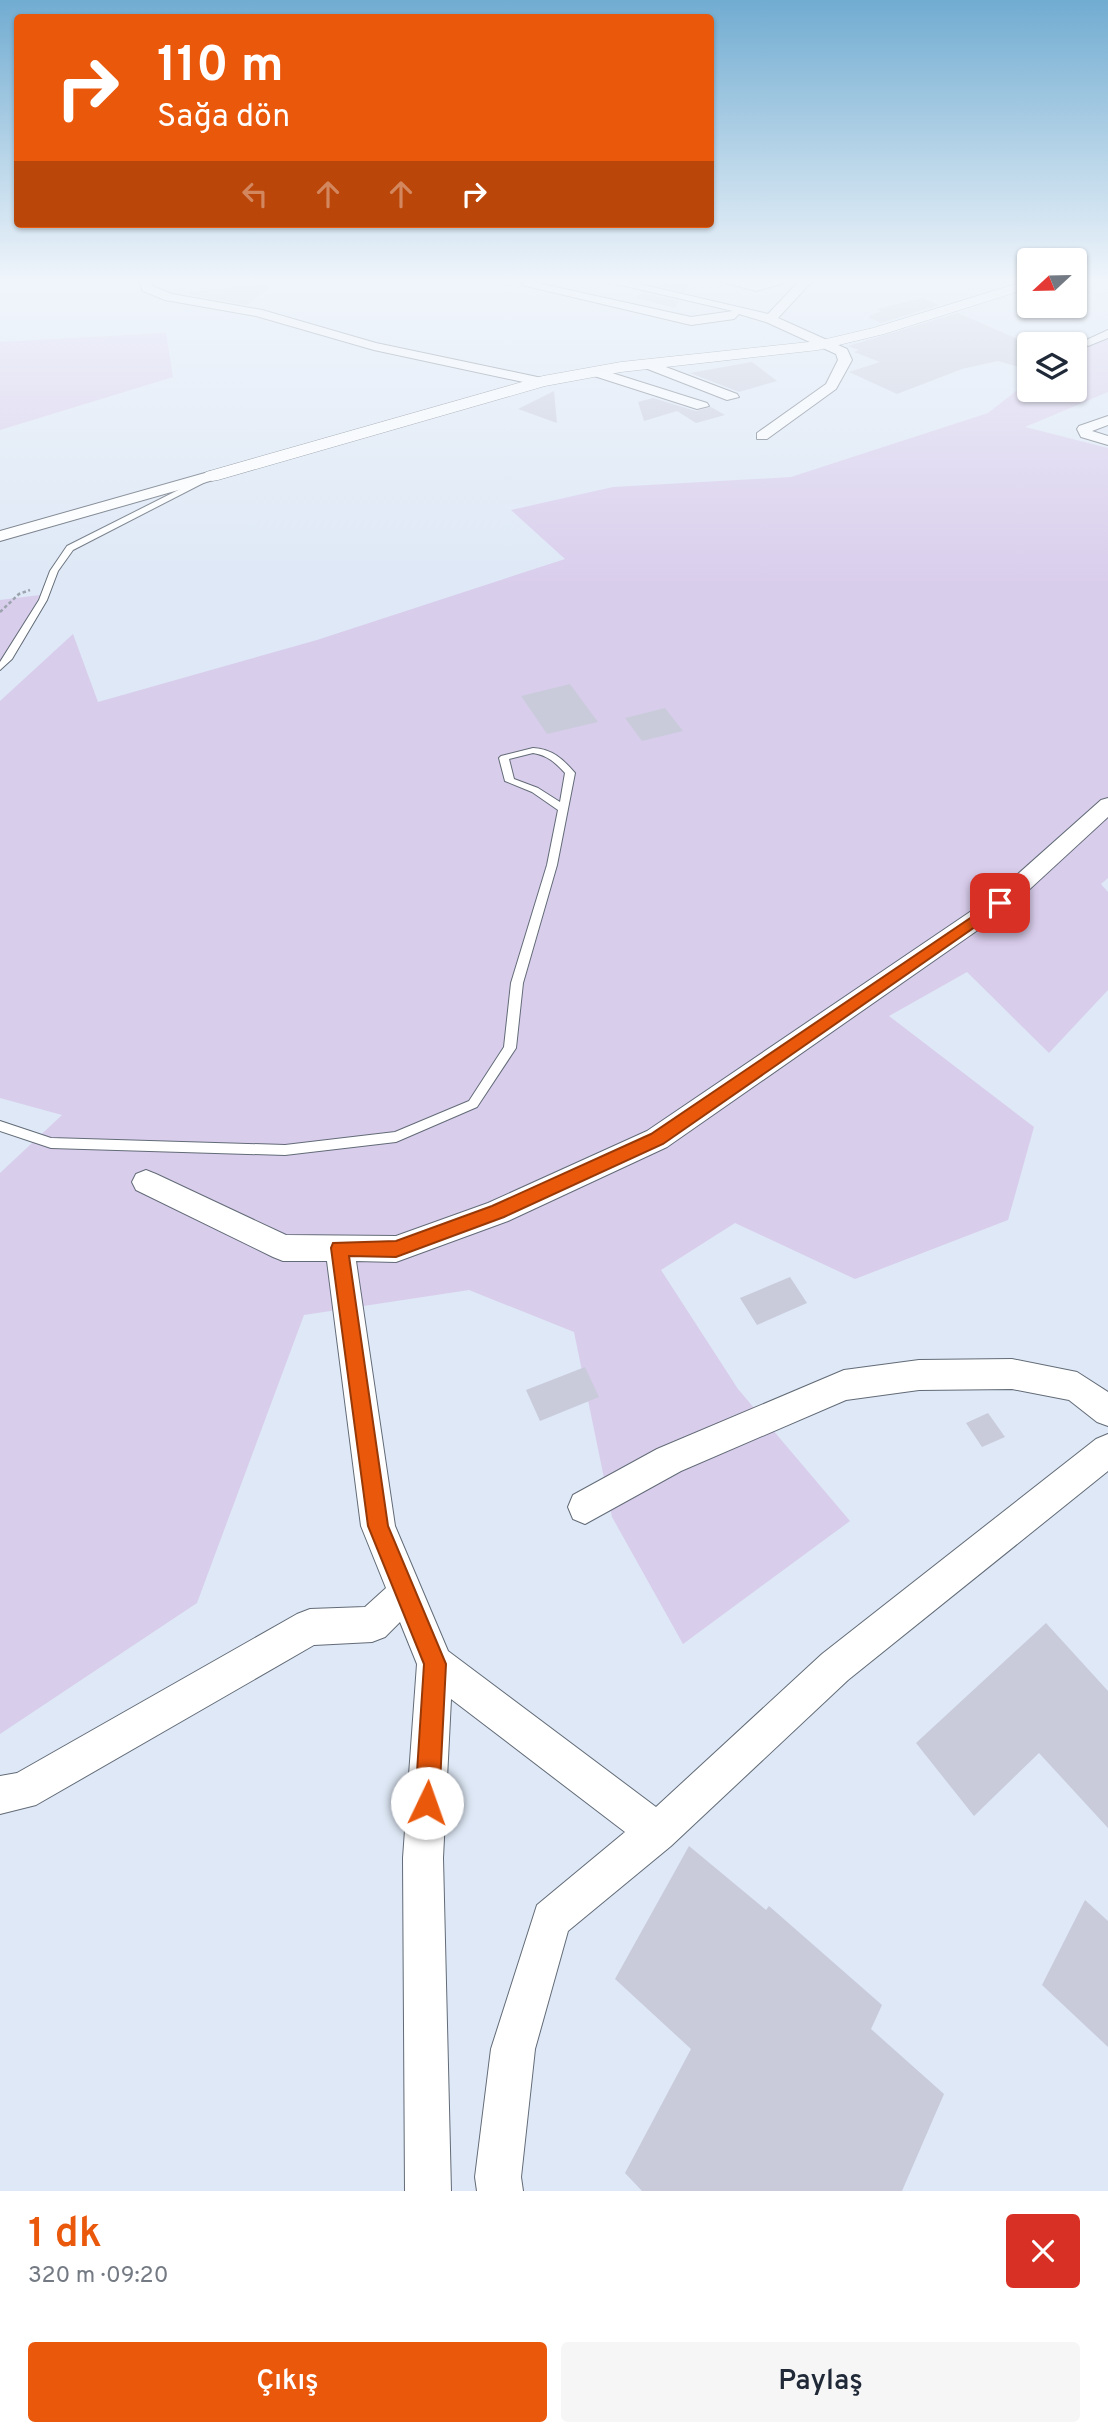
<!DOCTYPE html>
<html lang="tr">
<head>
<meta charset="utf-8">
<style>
  :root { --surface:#fff; --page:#f6f6f7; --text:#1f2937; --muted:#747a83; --accent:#ea580c }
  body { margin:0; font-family:Overpass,sans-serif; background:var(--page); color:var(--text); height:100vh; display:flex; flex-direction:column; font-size:26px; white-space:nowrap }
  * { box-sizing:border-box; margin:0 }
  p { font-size:23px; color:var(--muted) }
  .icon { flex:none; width:38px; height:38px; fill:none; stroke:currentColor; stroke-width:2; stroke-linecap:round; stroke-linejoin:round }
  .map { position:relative; height:2191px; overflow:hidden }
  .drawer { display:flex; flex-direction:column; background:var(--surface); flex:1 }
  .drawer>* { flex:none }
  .top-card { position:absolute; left:14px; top:14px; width:700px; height:214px; border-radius:7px; box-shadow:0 2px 5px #0004; background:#ea580c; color:#fff; overflow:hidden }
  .needle { width:46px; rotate:248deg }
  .tools { position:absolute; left:1017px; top:248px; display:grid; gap:14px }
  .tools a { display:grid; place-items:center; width:70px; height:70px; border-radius:7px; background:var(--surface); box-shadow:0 2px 5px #0004; font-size:35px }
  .pin { position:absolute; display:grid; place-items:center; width:60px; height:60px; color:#fff; margin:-30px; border-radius:14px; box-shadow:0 4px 10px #0006 }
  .me { position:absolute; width:77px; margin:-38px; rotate:3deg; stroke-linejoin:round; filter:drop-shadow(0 0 5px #0008) }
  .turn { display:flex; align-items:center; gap:24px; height:147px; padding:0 28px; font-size:32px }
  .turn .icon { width:91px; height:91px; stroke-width:2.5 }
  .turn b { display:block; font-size:49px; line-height:60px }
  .lanes { display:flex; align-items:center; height:66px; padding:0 28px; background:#0003; justify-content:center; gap:35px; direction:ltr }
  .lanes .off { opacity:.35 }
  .round { display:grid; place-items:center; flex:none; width:74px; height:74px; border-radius:7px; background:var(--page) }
  .summary { display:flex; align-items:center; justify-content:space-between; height:119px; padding:0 28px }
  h1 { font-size:42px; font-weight:600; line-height:52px; color:var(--accent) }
  .button { display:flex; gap:14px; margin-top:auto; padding:14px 28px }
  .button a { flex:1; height:80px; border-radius:7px; background:var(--accent); color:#fff; font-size:28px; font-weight:600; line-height:80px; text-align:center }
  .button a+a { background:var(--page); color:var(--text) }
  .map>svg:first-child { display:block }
  .green { fill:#d9cdec }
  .building { fill:#c9cbdb }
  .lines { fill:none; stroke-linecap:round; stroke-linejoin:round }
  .service-casing { stroke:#626b77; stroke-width:2 }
  .minor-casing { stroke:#626b77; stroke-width:2 }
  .tertiary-casing { stroke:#626b77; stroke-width:1 }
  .path { stroke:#9ca4ae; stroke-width:2.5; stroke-dasharray:3.5 2.5; stroke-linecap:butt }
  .service { fill:#fff; fill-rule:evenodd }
  .minor { fill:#fff; fill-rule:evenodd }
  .tertiary { fill:#fff; fill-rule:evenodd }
  .route { fill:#ea580c; stroke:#983908; stroke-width:2 }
</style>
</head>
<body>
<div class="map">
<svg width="1108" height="2191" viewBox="0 0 1108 2191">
  <rect width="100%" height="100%" fill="#dee8f6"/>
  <path class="green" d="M 166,333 L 173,377 L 0,430 L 0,342 Z
    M 1108,335 L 1108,392 L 1025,427 L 1108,448 L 1108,878 L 1101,884 L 1108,892 L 1108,990 L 1049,1053 L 967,972 L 889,1016 L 1034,1127 L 1008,1220 L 855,1279 L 735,1223 L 661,1270 L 738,1389 L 850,1521 L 683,1644 L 612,1517 L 574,1332 L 469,1290 L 304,1315 L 197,1603 L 0,1734 L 0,1173 L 62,1115 L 0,1098 L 0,701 L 73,634 L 98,702 L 317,640 L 565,559 L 511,510 L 613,487 L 791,477 L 988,413 L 1029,381 L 1029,390 L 1074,390 L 1075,351 Z
    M 48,594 L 23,643 L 0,665 L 0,600 Z"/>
  <path class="building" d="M 668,278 L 669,278 L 690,283 L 684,292 L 656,285 Z
    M 275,283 L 247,305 L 190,295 L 190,292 Z
    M 643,293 L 679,301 L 675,308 L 635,298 Z
    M 922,298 L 939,305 L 881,323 L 868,317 L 881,311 L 877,309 Z
    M 958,313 L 1031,345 L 1029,345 L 1029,370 L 998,361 L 962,369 L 897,394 L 849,372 L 880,362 L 854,352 L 859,350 L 848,346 Z
    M 752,362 L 777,381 L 739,392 L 690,373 Z
    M 554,391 L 557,423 L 518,409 Z
    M 653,398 L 696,411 L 711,407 L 725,415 L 696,423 L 677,411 L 644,421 L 638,402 Z
    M 570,684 L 598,722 L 547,734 L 521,696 Z
    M 665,708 L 683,731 L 642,741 L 625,718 Z
    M 790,1277 L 807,1303 L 757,1325 L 740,1298 Z
    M 585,1367 L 599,1397 L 540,1421 L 526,1390 Z
    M 988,1413 L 1005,1437 L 982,1447 L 966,1423 Z
    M 1046,1623 L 1108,1691 L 1108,1828 L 1039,1753 L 974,1816 L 916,1743 Z
    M 689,1846 L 766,1910 L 769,1906 L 882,2005 L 871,2029 L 944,2094 L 902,2191 L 642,2191 L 625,2173 L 691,2049 L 615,1979 Z
    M 1085,1900 L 1108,1921 L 1108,2047 L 1042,1985 Z"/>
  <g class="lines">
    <g class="service-casing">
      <path id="service" d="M 206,476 L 213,478 L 73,550 L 58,571 L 47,600 L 12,659 L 0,670 L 0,662 L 39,600 L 50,571 L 67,546 Z
        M 533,748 C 552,749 563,759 575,773 L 557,865 L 523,983 L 516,1048 L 477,1107 L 396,1142 L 285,1155 L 51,1148 L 0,1131 L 0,1121 L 51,1138 L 285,1145 L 395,1132 L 469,1101 L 504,1047 L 511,983 L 547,865 L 558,810 L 532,792 L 505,781 L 499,758 L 501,756 ZM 533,753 C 547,755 556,763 565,773 L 560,802 L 538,788 L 514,779 L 509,759 Z"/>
    </g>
    <g class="minor-casing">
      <path id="minor" d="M 138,278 L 150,278 L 152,286 L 172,294 L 262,310 L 376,343 L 542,378 L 549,382 L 542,386 L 374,350 L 256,316 L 165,300 L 143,291 Z
        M 591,278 L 614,278 L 768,314 L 802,278 L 815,278 L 778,318 L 847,349 L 852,360 L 836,389 L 767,439 L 757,439 L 757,433 L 826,384 L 838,360 L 836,354 L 766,322 L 739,314 L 734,319 L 691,325 L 522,285 L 528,281 L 691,317 L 733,311 Z
        M 708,278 C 724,278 739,282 755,283 C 769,284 785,278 801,278 L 756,291 Z
        M 1108,330 L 1108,338 L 1088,346 L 1082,342 Z
        M 650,361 L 737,394 L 739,397 L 727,400 L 645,368 L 645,362 Z
        M 596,368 L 707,403 L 709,406 L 697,409 L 591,375 L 589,372 Z
        M 1108,416 L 1108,425 L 1092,431 L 1108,436 L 1108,445 L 1081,437 L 1077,429 L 1079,426 Z
        M 212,471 L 220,476 L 217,479 L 0,541 L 0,531 Z
        M 1108,798 L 1108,817 L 1008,909 L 667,1147 L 508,1221 L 396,1262 L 356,1261 L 395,1526 L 448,1651 L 656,1807 L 822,1654 L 1096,1439 L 1108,1434 L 1108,1471 L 848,1680 L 671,1846 L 568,1931 L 535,2049 L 521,2177 L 523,2191 L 477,2191 L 475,2177 L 491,2049 L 537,1905 L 625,1832 L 451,1699 L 443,1858 L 451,2191 L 405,2191 L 403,1858 L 417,1664 L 400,1622 L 385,1637 L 372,1642 L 314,1645 L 36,1805 L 0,1814 L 0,1776 L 17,1773 L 297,1614 L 310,1609 L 365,1607 L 386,1588 L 361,1526 L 327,1261 L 283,1261 L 273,1257 L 136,1190 L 132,1182 L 136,1174 L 146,1170 L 156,1174 L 286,1235 L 396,1236 L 488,1203 L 647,1131 L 992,897 L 1101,800 Z
        M 1012,1359 L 1077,1372 L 1108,1392 L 1108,1426 L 1097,1422 L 1069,1400 L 1012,1389 L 919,1390 L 846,1400 L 681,1471 L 585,1524 L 573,1519 L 568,1507 L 573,1495 L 657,1449 L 844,1370 L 919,1360 Z"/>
    </g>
    <g class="tertiary-casing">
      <path id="tertiary" d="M 1029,280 L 1029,288 L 884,334 L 818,350 L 621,372 L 545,386 L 218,480 L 212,481 L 203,476 L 206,472 L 543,376 L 621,362 L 818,341 L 873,328 Z"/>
    </g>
    <path class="path" d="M 0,612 L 19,594 L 30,590"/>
    <use href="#service" class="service"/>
    <use href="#minor" class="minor"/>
    <use href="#tertiary" class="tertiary"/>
  </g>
  <linearGradient id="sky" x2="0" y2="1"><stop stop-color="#71acd1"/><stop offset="0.48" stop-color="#f0f5fb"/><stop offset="1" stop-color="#f0f5fb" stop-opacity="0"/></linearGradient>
  <rect width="1108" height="585" fill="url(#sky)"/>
  <path class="route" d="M 1000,898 L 1007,903 L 1005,906 L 663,1144 L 504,1217 L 396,1257 L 349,1256 L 388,1526 L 446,1664 L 439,1803 L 435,1811 L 427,1815 L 418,1811 L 415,1803 L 424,1664 L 368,1526 L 331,1248 L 333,1243 L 396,1241 L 492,1206 L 651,1134 Z"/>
</svg>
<div class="tools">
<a><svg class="needle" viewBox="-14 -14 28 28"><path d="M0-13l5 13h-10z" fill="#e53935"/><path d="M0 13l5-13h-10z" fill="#747a83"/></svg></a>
<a><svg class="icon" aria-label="layers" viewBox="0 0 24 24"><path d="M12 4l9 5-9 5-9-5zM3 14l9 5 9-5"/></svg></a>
</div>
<div class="pin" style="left:1000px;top:903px;background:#d93025"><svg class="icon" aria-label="arrive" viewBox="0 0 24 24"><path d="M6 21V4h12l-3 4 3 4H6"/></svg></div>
<svg class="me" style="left:427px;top:1803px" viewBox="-20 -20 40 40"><circle r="19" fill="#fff"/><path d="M0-13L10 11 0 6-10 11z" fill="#ea580c"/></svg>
<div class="top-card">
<div class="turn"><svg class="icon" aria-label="right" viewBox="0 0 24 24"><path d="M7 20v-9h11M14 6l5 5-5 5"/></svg><div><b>110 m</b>Sağa dön</div></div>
<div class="lanes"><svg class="icon off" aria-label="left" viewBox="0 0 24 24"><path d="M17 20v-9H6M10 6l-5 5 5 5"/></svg><svg class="icon off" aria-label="ahead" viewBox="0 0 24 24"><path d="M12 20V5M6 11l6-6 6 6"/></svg><svg class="icon off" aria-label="ahead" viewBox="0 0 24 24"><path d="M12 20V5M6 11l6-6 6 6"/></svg><svg class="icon" aria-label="right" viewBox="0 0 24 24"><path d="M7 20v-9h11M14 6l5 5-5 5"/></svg></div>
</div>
</div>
<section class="drawer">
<div class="summary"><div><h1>1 dk</h1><p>320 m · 09:20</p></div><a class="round" style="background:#d93025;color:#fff"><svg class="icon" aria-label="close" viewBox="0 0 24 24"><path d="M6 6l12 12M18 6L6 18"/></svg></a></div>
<div class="button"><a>Çıkış</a><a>Paylaş</a></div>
</section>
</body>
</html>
